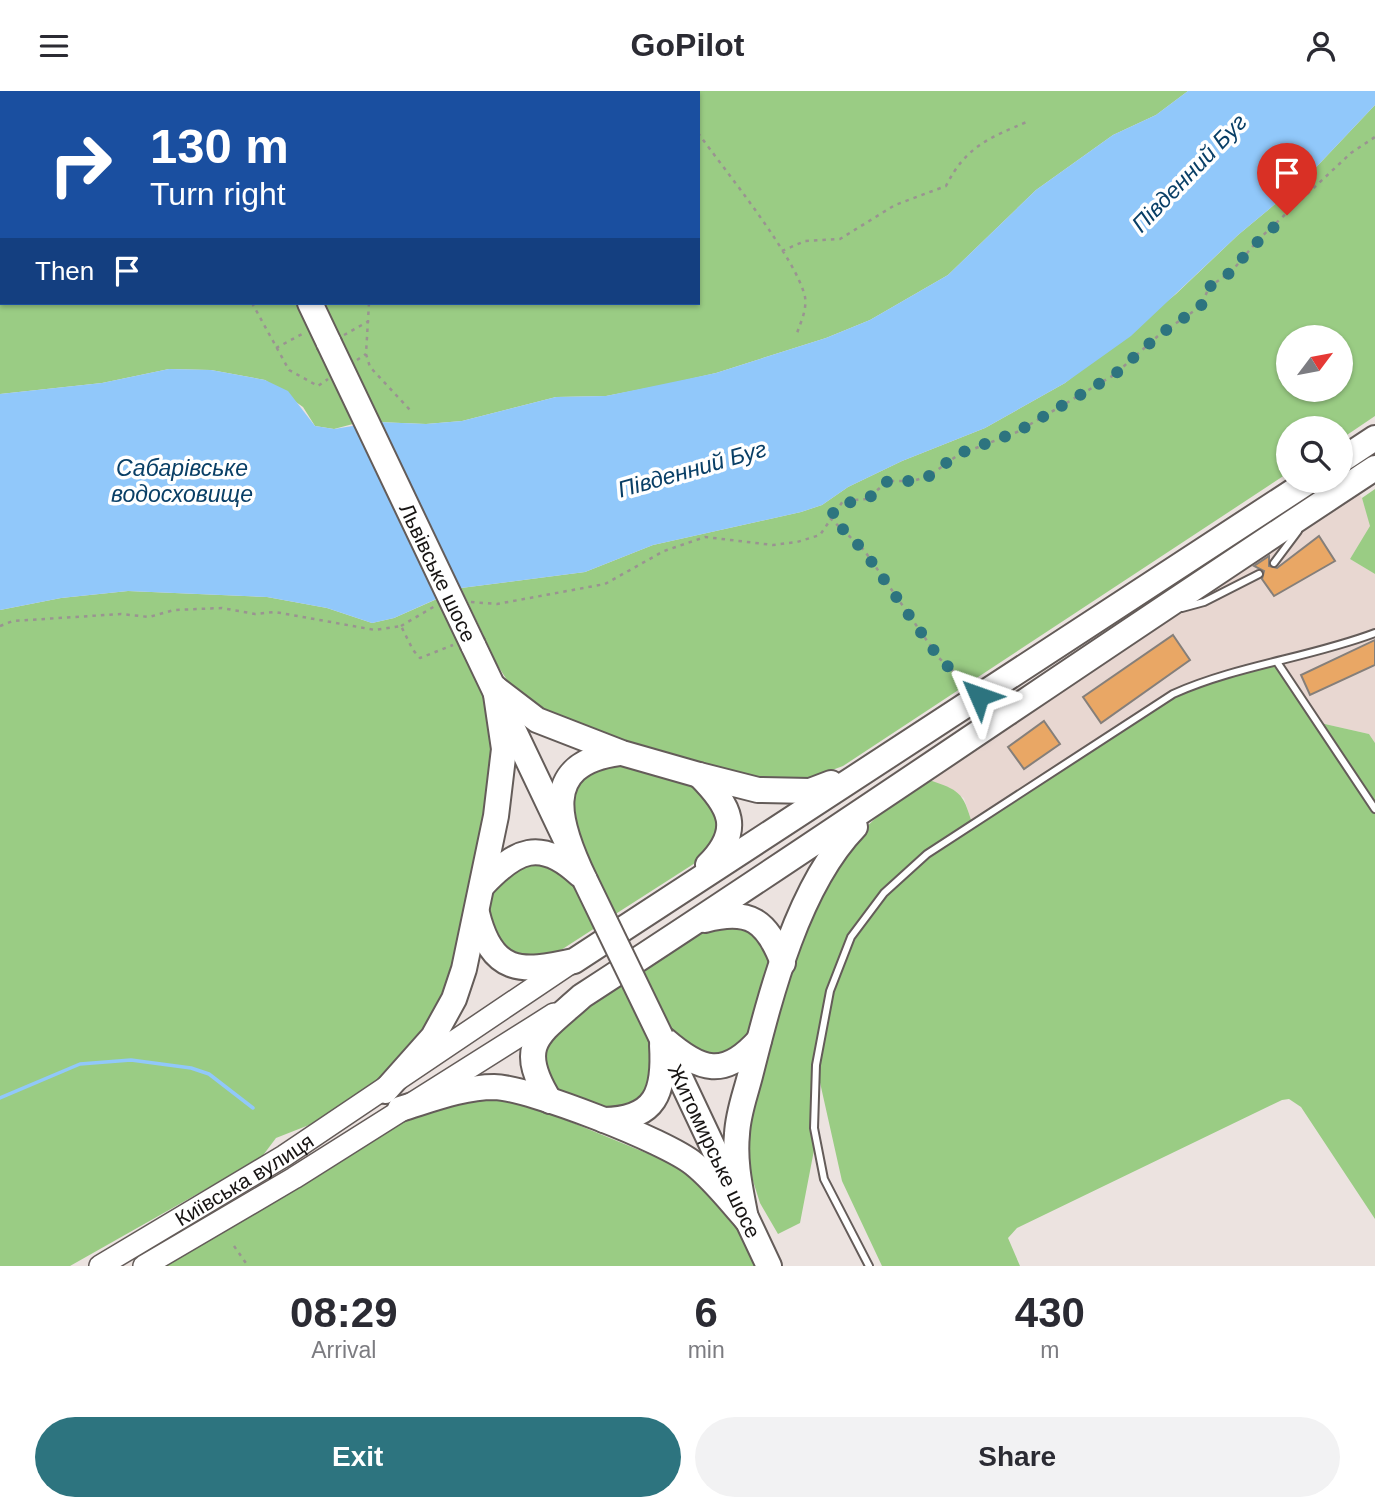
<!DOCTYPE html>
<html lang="en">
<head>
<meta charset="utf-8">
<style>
  :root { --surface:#fff; --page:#f2f2f3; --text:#2b2b33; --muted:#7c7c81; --accent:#2d747f }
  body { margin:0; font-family:Helvetica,sans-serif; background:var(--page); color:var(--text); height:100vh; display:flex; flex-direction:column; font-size:26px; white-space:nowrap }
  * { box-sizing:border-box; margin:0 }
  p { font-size:23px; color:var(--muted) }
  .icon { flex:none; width:38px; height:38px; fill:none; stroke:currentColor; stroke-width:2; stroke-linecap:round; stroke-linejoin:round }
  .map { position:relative; height:1175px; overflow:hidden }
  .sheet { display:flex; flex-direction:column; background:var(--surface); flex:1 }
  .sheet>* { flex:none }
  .hud { position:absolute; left:0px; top:0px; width:700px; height:214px; box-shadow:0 2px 5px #0004; background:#1a4fa0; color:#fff; overflow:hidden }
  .needle { width:46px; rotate:58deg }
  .buttons { position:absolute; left:1276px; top:234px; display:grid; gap:14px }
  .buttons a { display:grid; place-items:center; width:77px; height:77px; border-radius:50%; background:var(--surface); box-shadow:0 2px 5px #0004; font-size:35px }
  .pin { position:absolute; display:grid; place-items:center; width:60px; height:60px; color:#fff; margin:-72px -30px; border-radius:50% 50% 50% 0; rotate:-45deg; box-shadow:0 0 7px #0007 }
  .pin .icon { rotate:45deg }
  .me { position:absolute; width:77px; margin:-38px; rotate:313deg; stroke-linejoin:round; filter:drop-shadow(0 0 5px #0008) }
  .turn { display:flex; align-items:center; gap:24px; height:147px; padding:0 35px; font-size:32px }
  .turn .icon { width:91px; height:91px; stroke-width:2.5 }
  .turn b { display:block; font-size:49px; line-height:60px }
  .then { display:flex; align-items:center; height:66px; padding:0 35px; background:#0003; gap:14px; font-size:26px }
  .eta { display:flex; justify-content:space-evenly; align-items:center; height:119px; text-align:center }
  .eta b { font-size:42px; font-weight:700; line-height:49px }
  .action { display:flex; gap:14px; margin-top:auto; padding:14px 35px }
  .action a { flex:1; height:80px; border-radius:42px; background:var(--accent); color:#fff; font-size:28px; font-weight:700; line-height:80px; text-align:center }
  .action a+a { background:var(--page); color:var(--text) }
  header { display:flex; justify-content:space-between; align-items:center; height:91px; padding:0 35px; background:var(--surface); font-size:32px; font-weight:700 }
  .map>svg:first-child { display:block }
  .built { fill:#e8d7d1 }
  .green { fill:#9acc84; fill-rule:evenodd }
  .water { fill:#91c8fa }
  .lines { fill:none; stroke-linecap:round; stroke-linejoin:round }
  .stream { stroke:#91c8fa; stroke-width:3.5 }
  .building { fill:#e9a765; stroke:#857f7a; stroke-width:2 }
  .lane-casing { stroke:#645c59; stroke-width:10 }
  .primary-casing { stroke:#645c59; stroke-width:24 }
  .highway-casing { stroke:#645c59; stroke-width:28 }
  .path { stroke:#9a9391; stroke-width:2.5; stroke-dasharray:3.5 5; stroke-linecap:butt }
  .lane { stroke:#fff; stroke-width:6 }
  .primary { stroke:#fff; stroke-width:21 }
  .highway { stroke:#fff; stroke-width:24 }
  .highway-bridge-casing { stroke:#645c59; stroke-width:28; stroke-linecap:butt }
  .highway-bridge { stroke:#fff; stroke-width:24 }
  .route { stroke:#2d747f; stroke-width:12; stroke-dasharray:0 21.6 }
  .labels { text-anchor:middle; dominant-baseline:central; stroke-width:7; stroke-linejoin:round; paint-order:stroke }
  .street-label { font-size:21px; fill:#171413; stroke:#fff }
  .water-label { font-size:23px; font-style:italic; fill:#093f66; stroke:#fff }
</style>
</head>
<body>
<header><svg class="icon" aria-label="menu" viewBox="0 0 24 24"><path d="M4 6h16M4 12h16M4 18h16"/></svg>GoPilot<svg class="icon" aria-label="person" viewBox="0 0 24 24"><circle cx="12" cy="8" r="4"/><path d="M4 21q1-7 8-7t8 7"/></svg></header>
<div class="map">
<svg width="1375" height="1175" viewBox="0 0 1375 1175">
  <rect width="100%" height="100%" fill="#ece3e0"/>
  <path class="built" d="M 1351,392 L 1362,407 L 1371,435 L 1350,468 L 1375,483 L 1375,652 L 1369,643 L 1316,631 L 972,732 L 964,707 L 929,689 Z"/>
  <path class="green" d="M 420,0 L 1188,0 L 1156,24 L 1113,44 L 1036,99 L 948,184 L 870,229 L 826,247 L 716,282 L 668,293 L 606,305 L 556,306 L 462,330 L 426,333 L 377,331 L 320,212 L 698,212 L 698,2 L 416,2 Z
    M 1375,14 L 1375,325 L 1341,348 L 1340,338 L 1288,338 L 1288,382 L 843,675 L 808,688 L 763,690 L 581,642 L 540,623 L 512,597 L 498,575 L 461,497 L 585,481 L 653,454 L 801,421 L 822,414 L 848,396 L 902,370 L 985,337 L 1065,292 L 1176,203 L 1238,144 L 1304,89 ZM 1288,247 L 1340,247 L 1340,299 L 1288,299 Z
    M 0,190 L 2,212 L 298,212 L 353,333 L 334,338 L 315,335 L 303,316 L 265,289 L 211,279 L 169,278 L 102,292 L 0,303 Z
    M 1375,398 L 1375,483 L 1350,468 L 1370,435 L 1362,407 Z
    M 128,500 L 267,506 L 327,517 L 372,532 L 394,527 L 437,508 L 484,600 L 497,661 L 486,749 L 439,925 L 380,990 L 309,1034 L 276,1047 L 261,1067 L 70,1175 L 0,1175 L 0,519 L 61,507 Z
    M 1277,571 L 1316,631 L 1369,643 L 1375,652 L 1375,1128 L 1301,1016 L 1289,1008 L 1282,1009 L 1017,1137 L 1008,1147 L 1020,1175 L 882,1175 L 842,1090 L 817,978 L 815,1054 L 800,1132 L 778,1143 L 760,1112 L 747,1071 L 751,1025 L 761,981 L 794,871 L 826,790 L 860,742 L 881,722 L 929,689 C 959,699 963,701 972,732 L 1173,603 Z
    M 607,671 L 689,686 C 711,713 731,732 706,765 L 614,824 L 573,745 L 569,719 L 578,689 Z
    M 541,770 L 571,788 L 595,837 L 544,870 L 533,871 L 498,856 C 495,845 486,830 486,818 C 486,785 516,778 541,770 Z
    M 740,828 L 773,854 L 756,939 L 727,968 L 679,955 L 641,876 L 699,837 Z
    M 619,891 L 655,955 L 646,1008 L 619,1022 L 552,997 L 541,958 L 545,945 Z
    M 483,1006 L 532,1015 L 673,1073 L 707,1099 L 732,1128 L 755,1175 L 162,1175 L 406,1029 L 430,1018 Z"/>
  <path class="water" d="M 1188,0 L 1375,0 L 1375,14 L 1304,89 L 1238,144 L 1131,245 L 1065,292 L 985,337 L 902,370 L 848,396 L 822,414 L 801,421 L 653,454 L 585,481 L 461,497 L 394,527 L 372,532 L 327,517 L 267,506 L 128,500 L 61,507 L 0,519 L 0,303 L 102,292 L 169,278 L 211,279 L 265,289 L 288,300 L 315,335 L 334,338 L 377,331 L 426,333 L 462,330 L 556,306 L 606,305 L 716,282 L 826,247 L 870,229 L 948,184 L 1036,99 L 1113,44 L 1156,24 Z"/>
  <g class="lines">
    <path class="stream" d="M 0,1007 L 80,973 L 131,969 L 191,977 L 209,983 L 253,1017"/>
  </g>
  <path class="building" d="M 1319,445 L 1335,470 L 1274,505 L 1262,488 L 1264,480 L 1254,475 L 1269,465 L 1269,475 L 1277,477 Z
    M 1173,544 L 1190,569 L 1101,632 L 1083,606 Z
    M 1375,549 L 1375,574 L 1310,604 L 1301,584 Z
    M 1044,630 L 1060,653 L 1024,678 L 1008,656 Z"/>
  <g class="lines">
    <g class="lane-casing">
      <path id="lane" d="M 288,0 L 289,2
        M 1274,472 L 1298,440
        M 1182,517 L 1204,511 L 1259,483
        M 1277,571 L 1375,718
        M 869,1175 L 824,1088 L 814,1037 L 816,974 L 830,900 L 851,846 L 884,802 L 927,763 L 1173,603 C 1238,574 1309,567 1375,542"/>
    </g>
    <g class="primary-casing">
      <g id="primary">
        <path id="s1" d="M 100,1175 L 284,1065 L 572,871"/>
        <path d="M 144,1175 L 294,1087 L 554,923"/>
      </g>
    </g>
    <g class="highway-casing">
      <g id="highway">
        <path d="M 209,0 L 209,2"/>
        <path d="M 310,212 L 329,252"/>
        <path d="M 1340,370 L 1375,347"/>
        <path d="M 473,554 L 566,749"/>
        <path d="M 495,597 L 537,629 L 622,662 L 699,684 L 758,699 L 810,700 L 831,692"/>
        <path d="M 699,684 C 731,716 743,739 708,774"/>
        <path d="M 585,789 C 559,735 537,673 619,662"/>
        <path d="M 483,794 C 516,759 540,747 579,783"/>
        <path d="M 477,822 C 492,883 520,882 574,870 L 1309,390"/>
        <path d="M 705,829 C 750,817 767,830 783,872"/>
        <path id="s2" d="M 661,946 L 769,1175"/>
        <path d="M 665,949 C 701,980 724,988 759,949"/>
        <path d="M 385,1000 L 433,946 L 454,908 L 464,878 L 496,725 L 504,658 L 495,597"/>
        <path d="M 550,1010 C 514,952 540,943 582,905 C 849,732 1109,551 1375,377"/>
        <path d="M 400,1018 C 430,1009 463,996 494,996 C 530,997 666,1050 694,1073 C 714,1089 729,1109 746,1128"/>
        <path d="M 604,1029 C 656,1028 665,1001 662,954"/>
        <path d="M 746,1128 C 741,1100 734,1073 737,1043 C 738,1021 746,1002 751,981 C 771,902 798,795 855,736"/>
      </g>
    </g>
    <path class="path" d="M 150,0 L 150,2
      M 407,0 L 411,2
      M 426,0 L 427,2
      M 669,0 L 670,2
      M 457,2 L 462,0
      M 514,2 L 517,0
      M 698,42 C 724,78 797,168 805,206 C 807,218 801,231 797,242
      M 782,160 L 805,150 L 840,148 L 895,114 L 946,95 C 966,55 989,47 1029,30
      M 0,206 L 2,205
      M 252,212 L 289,279 L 318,295 L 328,288
      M 369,212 L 366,263 L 370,276 L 411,320
      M 344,244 L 369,230
      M 276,257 L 304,242
      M 357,269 L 366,263
      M 830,427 L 864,459 L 939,567 L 967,593
      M 471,511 L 497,513 L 605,493 L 664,460 L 705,446 L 773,454 L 797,451 L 820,444 L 843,410 L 867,408 L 888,390 L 913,390 L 929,385 L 958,364 L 1017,341 L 1114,284 L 1159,244 L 1201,215 L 1209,196 L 1231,181 L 1259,148 L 1351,62 L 1375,46
      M 0,535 L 13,530 L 121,523 L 149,526 L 174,519 L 222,517 L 255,523 L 275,521 L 375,539 L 401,535 L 413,559 L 420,567 L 453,554
      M 401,535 L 435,515
      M 234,1155 L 248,1175"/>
    <use href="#lane" class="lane"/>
    <use href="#primary" class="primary"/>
    <use href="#highway" class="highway"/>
    <g class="highway-bridge-casing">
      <g id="highway-bridge">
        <path id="s3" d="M 329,252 L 473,554"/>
        <path d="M 585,789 L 661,946"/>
      </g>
    </g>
    <use href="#highway-bridge" class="highway-bridge"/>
  </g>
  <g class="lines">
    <path class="route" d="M 979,605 L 939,567 L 864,460 L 831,426 C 840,407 847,414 864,409 C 873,406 880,395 888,390 L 913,390 L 929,385 L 958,363 L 1017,341 L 1114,284 L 1159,244 L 1201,215 L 1209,196 L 1231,181 L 1250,158 L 1287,124"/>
  </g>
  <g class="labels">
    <g class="street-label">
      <text stroke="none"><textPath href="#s3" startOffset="254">Львівське шосе</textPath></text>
      <text stroke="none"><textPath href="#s2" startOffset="126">Житомирське шосе</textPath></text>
      <text stroke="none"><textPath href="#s1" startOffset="168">Київська вулиця</textPath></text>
    </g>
    <g class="water-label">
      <text transform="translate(1189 82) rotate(-46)">Південний Буг</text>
      <text x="182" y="377">Сабарівське<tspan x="182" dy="26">водосховище</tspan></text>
      <text transform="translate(692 378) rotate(-16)">Південний Буг</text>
    </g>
  </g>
</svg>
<div class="buttons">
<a><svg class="needle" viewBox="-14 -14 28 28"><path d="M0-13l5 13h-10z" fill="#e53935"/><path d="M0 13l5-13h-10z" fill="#7c7c81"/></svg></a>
<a><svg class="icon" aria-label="search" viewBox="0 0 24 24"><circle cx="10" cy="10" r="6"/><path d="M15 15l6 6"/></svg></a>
</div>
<div class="pin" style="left:1287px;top:124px;background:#d93025"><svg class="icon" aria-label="arrive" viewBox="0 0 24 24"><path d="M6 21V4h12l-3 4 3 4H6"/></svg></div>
<svg class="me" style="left:979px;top:605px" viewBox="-20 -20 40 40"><path d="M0-17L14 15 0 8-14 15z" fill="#2d747f" stroke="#fff" stroke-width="4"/></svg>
<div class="hud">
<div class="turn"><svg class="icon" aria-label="right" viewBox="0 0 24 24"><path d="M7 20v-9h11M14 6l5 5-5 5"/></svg><div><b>130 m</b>Turn right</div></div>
<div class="then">Then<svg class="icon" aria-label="arrive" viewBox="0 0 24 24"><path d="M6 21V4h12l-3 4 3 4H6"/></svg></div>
</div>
</div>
<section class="sheet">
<div class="eta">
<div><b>08:29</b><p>Arrival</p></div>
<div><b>6</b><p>min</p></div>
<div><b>430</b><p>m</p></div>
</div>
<div class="action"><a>Exit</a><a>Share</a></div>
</section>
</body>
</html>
